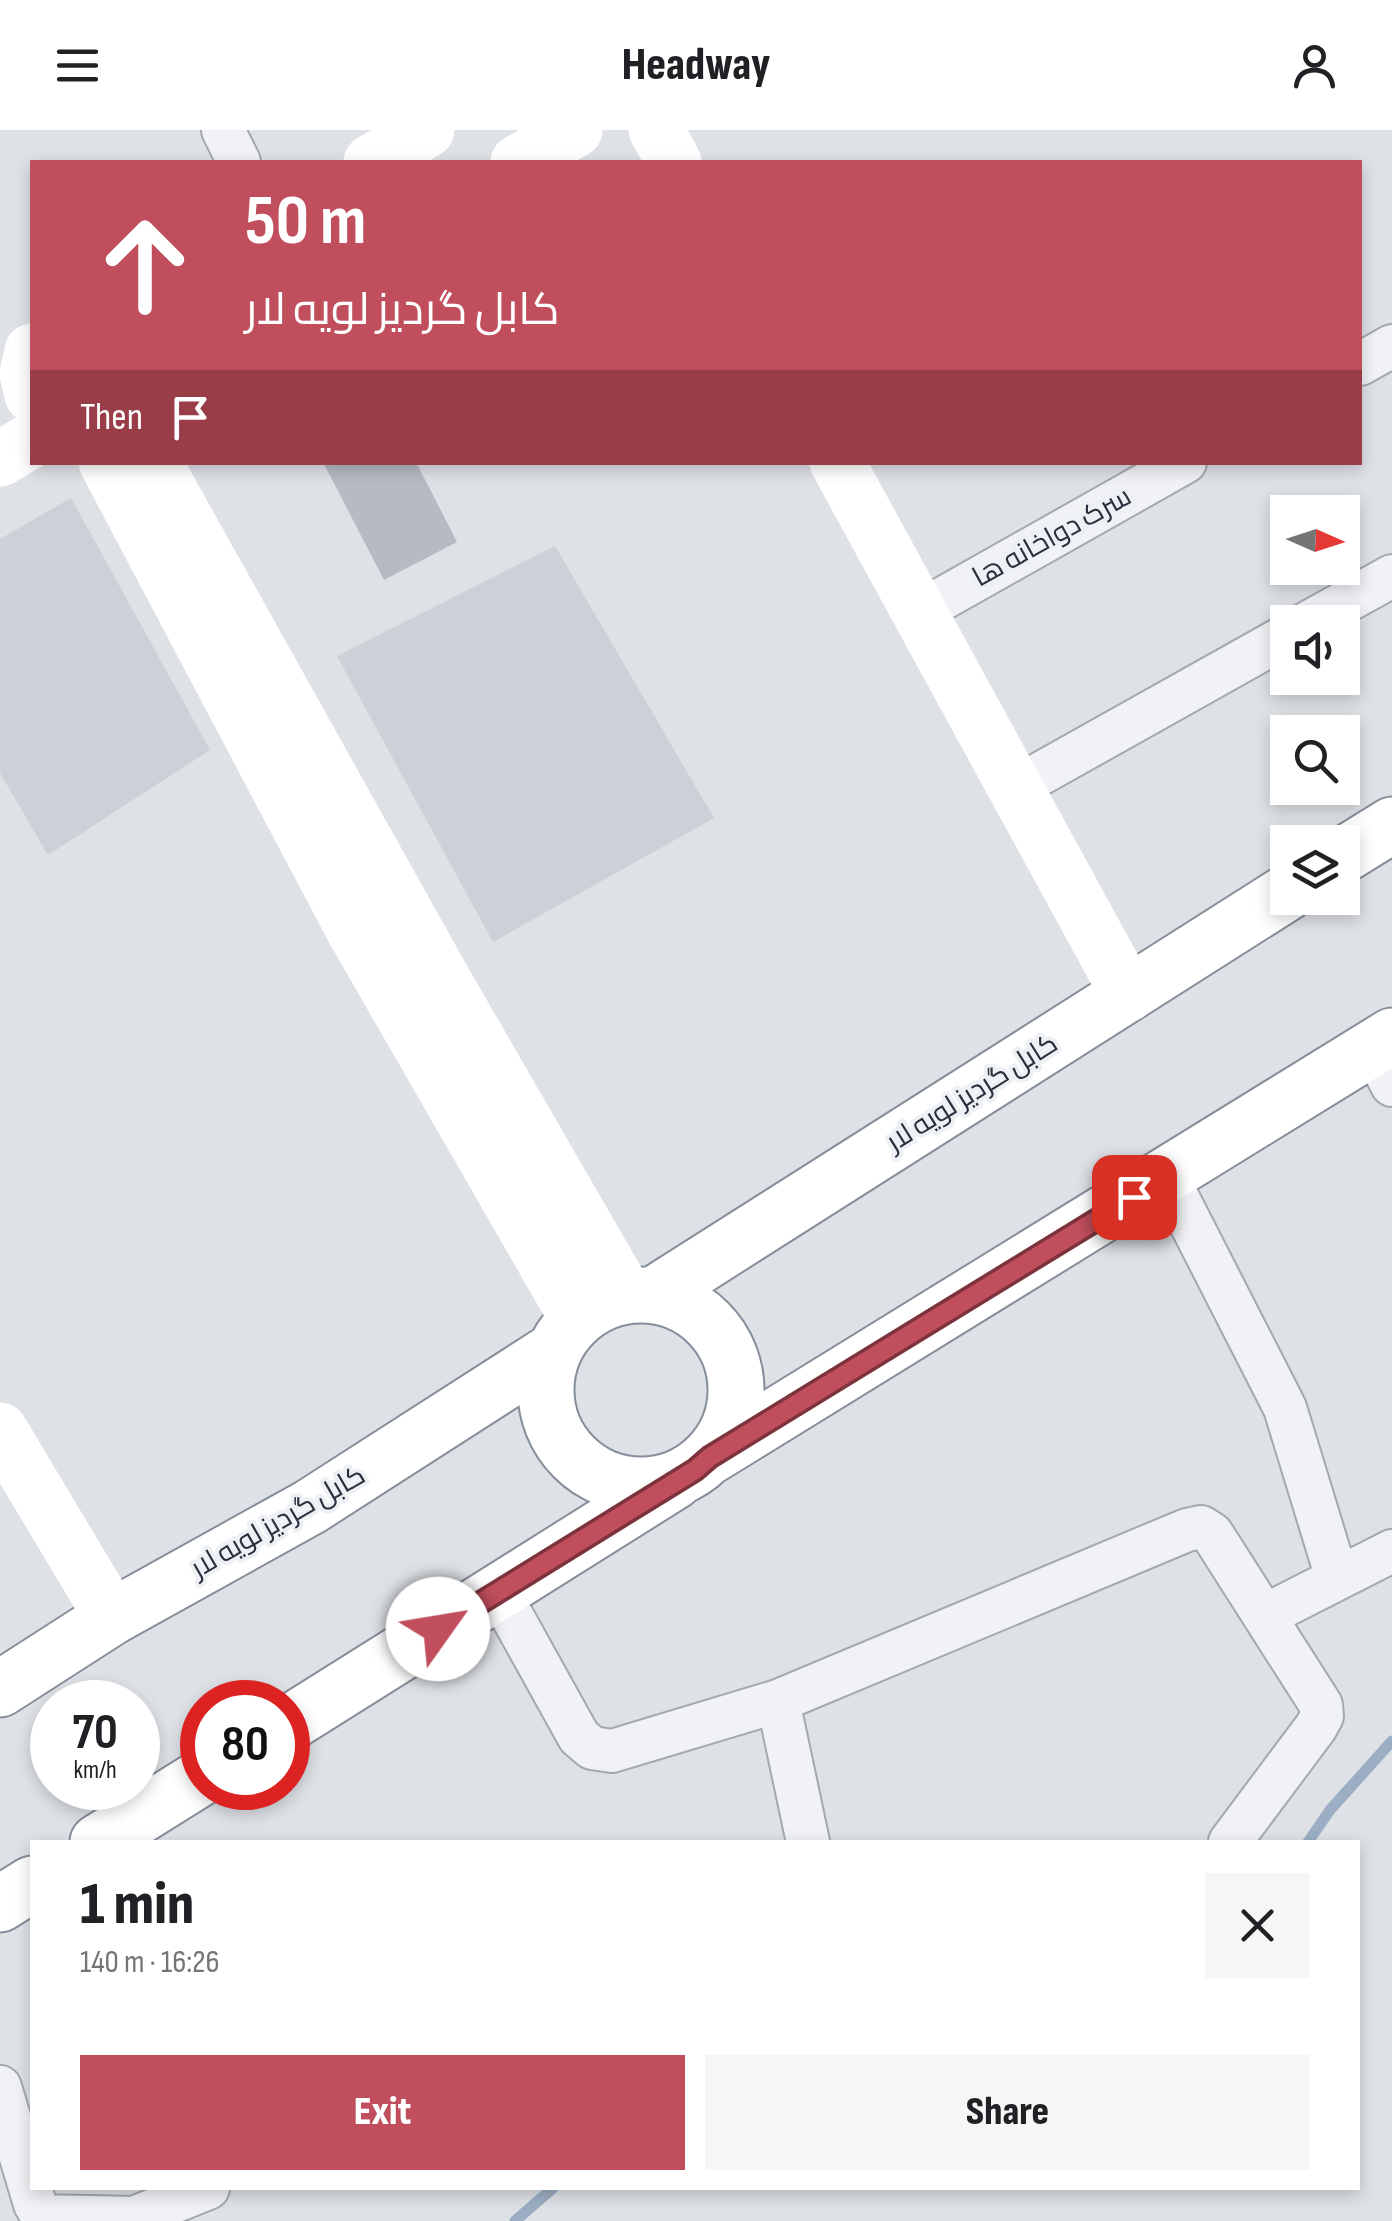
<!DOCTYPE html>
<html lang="en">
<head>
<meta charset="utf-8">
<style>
  :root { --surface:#fff; --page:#f6f6f6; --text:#202124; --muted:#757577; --accent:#c04e5c }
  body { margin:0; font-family:"Sofia Sans Condensed",Cairo,sans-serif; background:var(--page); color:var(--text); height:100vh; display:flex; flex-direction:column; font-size:38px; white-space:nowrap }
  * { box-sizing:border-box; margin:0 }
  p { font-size:32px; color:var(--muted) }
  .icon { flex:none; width:55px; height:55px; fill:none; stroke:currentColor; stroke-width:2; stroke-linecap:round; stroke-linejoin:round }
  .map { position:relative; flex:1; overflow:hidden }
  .side { position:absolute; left:30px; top:1710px; width:1330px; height:350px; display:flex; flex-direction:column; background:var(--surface); border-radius:0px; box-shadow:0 5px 15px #0003 }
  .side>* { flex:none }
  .top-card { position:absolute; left:30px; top:30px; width:1332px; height:305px; border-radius:0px; box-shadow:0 5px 15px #0003; background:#c04e5c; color:#fff; overflow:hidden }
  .needle { width:65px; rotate:93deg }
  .fabs { position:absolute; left:1270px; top:365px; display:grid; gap:20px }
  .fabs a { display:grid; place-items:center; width:90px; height:90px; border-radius:0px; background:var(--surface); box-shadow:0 5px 15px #0003; font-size:50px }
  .speed { position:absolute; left:30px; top:1550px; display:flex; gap:20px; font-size:50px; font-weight:700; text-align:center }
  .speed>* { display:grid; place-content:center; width:130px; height:130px; border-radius:50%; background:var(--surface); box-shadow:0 5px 15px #0003; line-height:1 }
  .speed small { font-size:25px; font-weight:400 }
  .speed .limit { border:15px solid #d22; background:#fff; color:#111 }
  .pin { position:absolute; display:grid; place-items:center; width:85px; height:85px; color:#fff; margin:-42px; border-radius:20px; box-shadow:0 5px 15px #0006 }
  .me { position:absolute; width:110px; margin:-55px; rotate:58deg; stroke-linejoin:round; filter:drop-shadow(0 0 8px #0008) }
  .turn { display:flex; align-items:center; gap:35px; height:210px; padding:0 50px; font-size:45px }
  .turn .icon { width:130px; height:130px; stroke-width:2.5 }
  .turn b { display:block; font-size:70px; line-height:85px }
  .then { display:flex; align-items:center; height:95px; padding:0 50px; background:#0003; gap:20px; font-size:38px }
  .round { display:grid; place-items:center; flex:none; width:105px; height:105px; border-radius:0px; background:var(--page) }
  .head { display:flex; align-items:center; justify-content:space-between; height:170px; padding:0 50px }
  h1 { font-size:60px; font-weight:800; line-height:75px }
  .primary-button { display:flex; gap:20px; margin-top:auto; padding:20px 50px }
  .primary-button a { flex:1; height:115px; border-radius:0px; background:var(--accent); color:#fff; font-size:40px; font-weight:800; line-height:115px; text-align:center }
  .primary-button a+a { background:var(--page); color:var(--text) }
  header { display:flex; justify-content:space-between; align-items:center; height:130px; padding:0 50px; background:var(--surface); font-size:45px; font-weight:800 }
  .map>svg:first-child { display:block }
  .built { fill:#ccd0d7 }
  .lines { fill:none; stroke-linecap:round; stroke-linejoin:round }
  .stream { stroke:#9caec3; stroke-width:11 }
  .building { fill:#b6bac2 }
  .minor-casing { stroke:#a4a8af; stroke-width:46 }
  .trunk-casing { stroke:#878e9b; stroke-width:59 }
  .minor { stroke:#f0f2f5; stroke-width:42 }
  .secondary { stroke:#fff; stroke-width:55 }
  .trunk { stroke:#fff; stroke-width:55 }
  .route-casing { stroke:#7d333c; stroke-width:25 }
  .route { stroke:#c04e5c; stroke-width:18 }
  .labels { text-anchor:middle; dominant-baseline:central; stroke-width:8; stroke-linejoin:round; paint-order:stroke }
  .street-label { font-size:28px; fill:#292f3b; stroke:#edf0f4 }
</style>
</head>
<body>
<header><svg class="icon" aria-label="menu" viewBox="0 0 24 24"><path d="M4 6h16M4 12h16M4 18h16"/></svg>Headway<svg class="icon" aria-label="person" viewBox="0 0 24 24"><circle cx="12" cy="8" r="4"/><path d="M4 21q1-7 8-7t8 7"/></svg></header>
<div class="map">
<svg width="1392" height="2091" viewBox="0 0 1392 2091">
  <rect width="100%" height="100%" fill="#dee1e6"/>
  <path class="built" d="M 71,368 L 210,620 L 48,725 L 0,643 L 0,409 Z
    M 555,416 L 714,688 L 493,812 L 337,526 Z"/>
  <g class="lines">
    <path class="stream" d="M 1308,1712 L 1330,1680 L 1392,1611
      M 515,2091 L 553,2058"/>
  </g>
  <path class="building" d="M 323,332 L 416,332 L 457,412 L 384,450 Z"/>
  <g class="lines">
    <g class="minor-casing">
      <path id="minor" d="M 223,0 L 239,32
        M 1360,234 L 1392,216
        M 919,482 L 1185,332
        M 1309,492 L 1392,446
        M 1015,658 L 1288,505
        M 1373,918 L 1392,955
        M 1167,1047 L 1285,1278 L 1337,1448
        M 498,1461 L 579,1607 L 592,1618 L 612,1621 L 778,1571 L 1187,1400 L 1201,1397 L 1212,1404 L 1321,1575 L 1322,1586 L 1316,1597 L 1230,1712
        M 1266,1485 L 1392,1421
        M 778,1571 L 808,1712
        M 0,1957 L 35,2074 L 42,2086 L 134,2088 L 208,2058"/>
    </g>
    <g class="trunk-casing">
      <path id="trunk" d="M 1342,726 L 1392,695
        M 655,1164 L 1288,762
        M546 1260a95 95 0 1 1 190 0a95 95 0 1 1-190 0Z
        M 709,1327 L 1392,906
        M 0,1559 L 112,1487 L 310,1377 L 553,1221
        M 288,1594 L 675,1351
        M 98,1712 L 202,1647
        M 0,1774 L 32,1754"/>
    </g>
    <use href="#minor" class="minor"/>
    <path class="secondary" d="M 656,0 L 674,32
      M 371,32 L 427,0
      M 518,32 L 575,0
      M 32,221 L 27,244 L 32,265
      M 0,329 L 32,310
      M 106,332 L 353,799 L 577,1188
      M 154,332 L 444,851 L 625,1164
      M 837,332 L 1128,864
      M 0,1300 L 112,1487"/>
    <use href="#trunk" class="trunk"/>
  </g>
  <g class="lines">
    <g class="route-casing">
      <path id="route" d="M 438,1499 L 695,1340 L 710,1327 L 1134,1067"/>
    </g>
    <use href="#route" class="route"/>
  </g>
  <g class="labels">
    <g class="street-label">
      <text transform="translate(1052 407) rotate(-29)">سرک دواخانه ها</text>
      <text transform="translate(972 963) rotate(-32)">کابل گردیز لویه لار</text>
      <text transform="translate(278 1392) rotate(-30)">کابل گردیز لویه لار</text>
    </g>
  </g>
</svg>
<div class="fabs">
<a><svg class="needle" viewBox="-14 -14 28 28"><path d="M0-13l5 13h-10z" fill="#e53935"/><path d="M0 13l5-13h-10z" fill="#757577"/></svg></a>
<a><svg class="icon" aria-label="sound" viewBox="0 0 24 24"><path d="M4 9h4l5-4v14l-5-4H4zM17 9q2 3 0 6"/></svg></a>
<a><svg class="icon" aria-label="search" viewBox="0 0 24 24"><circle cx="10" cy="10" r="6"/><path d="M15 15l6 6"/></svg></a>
<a><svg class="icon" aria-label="layers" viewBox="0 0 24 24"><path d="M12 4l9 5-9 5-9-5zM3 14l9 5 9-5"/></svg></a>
</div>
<div class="speed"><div>70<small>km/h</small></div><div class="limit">80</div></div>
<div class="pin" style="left:1134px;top:1067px;background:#d93025"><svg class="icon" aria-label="arrive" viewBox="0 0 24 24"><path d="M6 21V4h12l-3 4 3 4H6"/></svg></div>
<svg class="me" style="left:438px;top:1499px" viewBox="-20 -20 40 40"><circle r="19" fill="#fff"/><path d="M0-13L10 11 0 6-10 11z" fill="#c04e5c"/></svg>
<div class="top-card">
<div class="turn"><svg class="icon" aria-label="ahead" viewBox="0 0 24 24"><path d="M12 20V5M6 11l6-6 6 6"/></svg><div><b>50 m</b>کابل گردیز لویه لار</div></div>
<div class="then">Then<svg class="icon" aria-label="arrive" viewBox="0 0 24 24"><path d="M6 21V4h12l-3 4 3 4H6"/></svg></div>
</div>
<section class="side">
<div class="head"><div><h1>1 min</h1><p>140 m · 16:26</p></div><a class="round"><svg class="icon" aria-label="close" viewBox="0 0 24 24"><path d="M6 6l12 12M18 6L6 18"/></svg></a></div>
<div class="primary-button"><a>Exit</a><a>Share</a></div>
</section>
</div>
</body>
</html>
